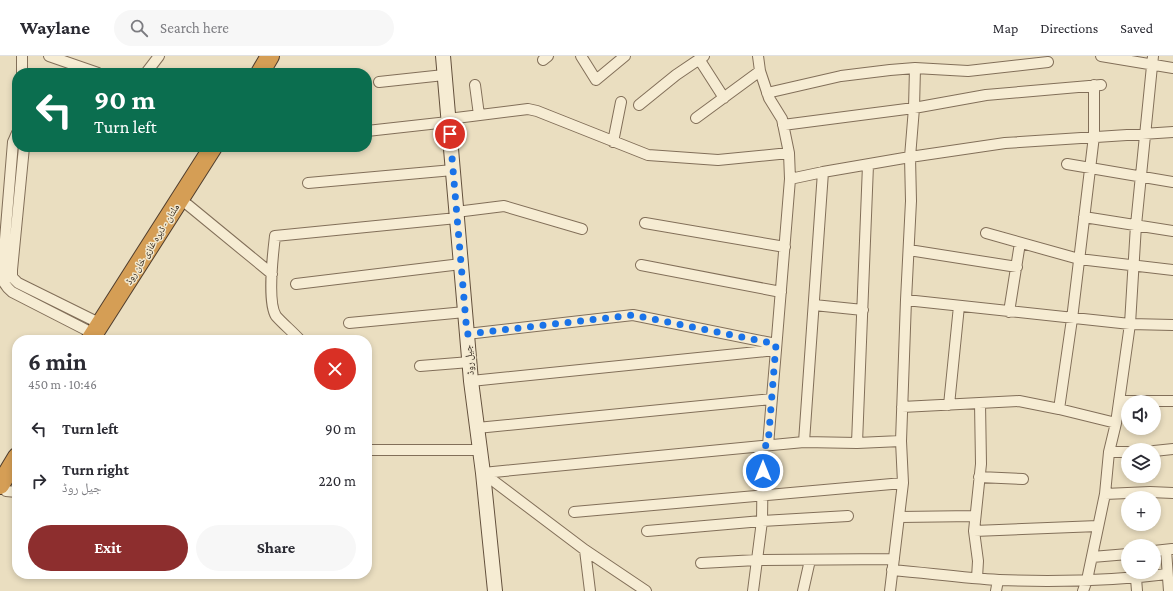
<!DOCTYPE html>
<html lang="en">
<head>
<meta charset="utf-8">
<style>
  :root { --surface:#fff; --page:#f7f7f7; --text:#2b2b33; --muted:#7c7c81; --line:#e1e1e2; --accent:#8d2e2e }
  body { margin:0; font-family:"Crimson Pro","Noto Naskh Arabic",serif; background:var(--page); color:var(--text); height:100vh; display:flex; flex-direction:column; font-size:15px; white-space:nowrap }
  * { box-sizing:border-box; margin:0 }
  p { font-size:13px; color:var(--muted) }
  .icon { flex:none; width:22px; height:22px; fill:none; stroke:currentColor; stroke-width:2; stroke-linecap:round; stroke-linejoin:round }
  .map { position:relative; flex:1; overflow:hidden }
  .side { position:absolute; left:12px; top:279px; width:360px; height:244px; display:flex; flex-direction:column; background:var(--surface); border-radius:16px; box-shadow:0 2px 6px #0003 }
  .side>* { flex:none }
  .banner { position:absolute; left:12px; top:12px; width:360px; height:84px; border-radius:16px; box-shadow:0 2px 6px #0003; background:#0b6e4f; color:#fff; overflow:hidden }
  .tools { position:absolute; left:1121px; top:339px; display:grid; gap:8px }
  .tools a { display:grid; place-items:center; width:40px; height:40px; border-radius:50%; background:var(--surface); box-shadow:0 2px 6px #0003; font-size:20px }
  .pin { position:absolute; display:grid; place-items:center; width:34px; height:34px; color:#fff; margin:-17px; border:2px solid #fff; border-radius:50%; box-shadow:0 1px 4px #0007 }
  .me { position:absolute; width:44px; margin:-22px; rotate:0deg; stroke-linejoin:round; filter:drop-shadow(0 0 3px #0008) }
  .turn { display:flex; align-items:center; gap:14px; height:84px; padding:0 16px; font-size:18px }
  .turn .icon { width:52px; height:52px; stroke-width:2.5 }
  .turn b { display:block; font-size:28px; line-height:34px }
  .round { display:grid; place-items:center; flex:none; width:42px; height:42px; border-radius:21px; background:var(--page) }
  .summary { display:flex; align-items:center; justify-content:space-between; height:68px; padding:0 16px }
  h1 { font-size:24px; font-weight:700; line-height:30px }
  .action { display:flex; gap:8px; margin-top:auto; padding:8px 16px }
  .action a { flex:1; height:46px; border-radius:24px; background:var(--accent); color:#fff; font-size:16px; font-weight:700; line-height:46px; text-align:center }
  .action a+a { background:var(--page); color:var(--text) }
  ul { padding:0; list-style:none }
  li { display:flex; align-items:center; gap:12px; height:52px; padding:0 16px }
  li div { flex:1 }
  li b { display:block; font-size:15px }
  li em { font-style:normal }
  header { display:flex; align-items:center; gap:24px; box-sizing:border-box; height:56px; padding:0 20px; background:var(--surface); border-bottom:1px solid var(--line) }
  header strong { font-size:19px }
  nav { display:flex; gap:22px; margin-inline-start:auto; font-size:14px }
  .search { width:280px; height:36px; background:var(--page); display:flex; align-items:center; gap:10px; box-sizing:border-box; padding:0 14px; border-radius:22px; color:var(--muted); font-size:15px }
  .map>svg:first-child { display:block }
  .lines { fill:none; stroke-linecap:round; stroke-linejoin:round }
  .street-casing { stroke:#826f59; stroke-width:12 }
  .secondary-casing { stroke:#64513d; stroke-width:16 }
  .highway-casing { stroke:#503e2e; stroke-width:20 }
  .street { stroke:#f6ecd3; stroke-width:10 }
  .secondary { stroke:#f6ecd3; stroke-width:14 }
  .highway { stroke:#d59e55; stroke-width:18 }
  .route { stroke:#1a73e8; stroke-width:7; stroke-dasharray:0 12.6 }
  .labels { text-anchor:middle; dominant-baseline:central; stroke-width:3; stroke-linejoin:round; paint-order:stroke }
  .street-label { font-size:10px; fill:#33281d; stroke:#f2e8cf }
</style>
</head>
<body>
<header>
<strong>Waylane</strong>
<div class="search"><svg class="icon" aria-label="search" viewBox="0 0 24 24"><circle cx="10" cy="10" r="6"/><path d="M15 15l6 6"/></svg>Search here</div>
<nav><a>Map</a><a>Directions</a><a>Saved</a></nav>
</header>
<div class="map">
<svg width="1173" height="535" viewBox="0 0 1173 535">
  <rect width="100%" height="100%" fill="#eadec0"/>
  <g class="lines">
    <g class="street-casing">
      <path id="street" d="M 49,0 L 98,17
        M 581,0 L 596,24 L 625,0
        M 1101,0 L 1173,12
        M 699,3 L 724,42
        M 543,4 L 548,0
        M 22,17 L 22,0
        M 146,17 L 159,0
        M 379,26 L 444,19
        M 475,29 L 479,59
        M 767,37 L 841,20 L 890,14 L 915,12 L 968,15 L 1048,6
        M 639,49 L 676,19 L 704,0
        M 696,62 L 760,15
        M 448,63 L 528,53 L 537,55 L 648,99 L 718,104 L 789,97
        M 783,69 L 914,52 L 986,39 L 1101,29
        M 367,75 L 448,66
        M 17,77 L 13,86 L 2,220 C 3,227 6,231 12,236 L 94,278
        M 613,86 L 621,46
        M 24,91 L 12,214 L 12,221 L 18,227 L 101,268
        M 1067,108 L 1173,126
        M 790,123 L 823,116 L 910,101 L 1005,87 L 1173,76
        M 308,127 L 453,114
        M 188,149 L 272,218
        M 456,156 L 504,150 L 582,173
        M 1084,161 L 1173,175
        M 645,167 L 785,191
        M 986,177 L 1079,203 L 1173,214
        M 909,194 L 1017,211
        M 641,209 L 781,236
        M 296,228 L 461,208
        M 906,244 L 1130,268 L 1173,269
        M 814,249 L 863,254
        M 1009,256 L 1020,187
        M 349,267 L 465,256
        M 467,278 L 633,259 L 776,288
        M 300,284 C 293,276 283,268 276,260 C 267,246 273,197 275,180 L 457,162
        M 420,310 L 470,306
        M 471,325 L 776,294 L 790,123 L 789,97 L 782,63 L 769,42 L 760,15 L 758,0
        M 1119,345 L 1173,345
        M 949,349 L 959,250
        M 902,351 L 1019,345 L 1059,353 L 1116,367
        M 1059,353 L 1072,263 L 1094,80 L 1094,29
        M 477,372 L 772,343
        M 804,386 L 823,116
        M 857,387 L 868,109
        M 768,389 L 776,294
        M 367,394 L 480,394
        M 1154,395 L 1173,393
        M 1109,396 L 1128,396
        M 483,417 L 804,386 L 857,387 L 901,385
        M 483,417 L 585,494 L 646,535
        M 979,421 L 1023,423
        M 6,435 L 17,436
        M 1105,438 L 1150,436 L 1173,437
        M 574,456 L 903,427
        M 900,461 L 975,460
        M 647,475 L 762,465 L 848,460
        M 974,475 L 1098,470
        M 585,494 L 590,535
        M 1166,494 L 1169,535
        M 1154,495 L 1172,493
        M 1092,501 L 1128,498
        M 701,507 L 757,504 L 894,503
        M 892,514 C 928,517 963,522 999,524 C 1055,526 1112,525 1167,518
        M 977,522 L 978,505 L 974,475 L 981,408 L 980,347
        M 1136,522 L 1137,535
        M 753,535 L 762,465 L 763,390
        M 803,535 L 810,504
        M 890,535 L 903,427 L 901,385 L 906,244 L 911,145 L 910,101 L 914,52 L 915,12
        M 996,535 L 998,524
        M 1083,535 L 1087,524 L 1105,438 L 1109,396 L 1116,367 L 1130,268 L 1136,169 L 1153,0"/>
    </g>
    <g class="secondary-casing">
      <path id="secondary" d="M 443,0 L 471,325 L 483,417 L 495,535"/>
    </g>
    <g class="highway-casing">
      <path id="highway" d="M 260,17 L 270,0
        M 90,284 L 213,91
        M 0,429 L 17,401"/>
    </g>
    <use href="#street" class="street"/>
    <use href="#secondary" class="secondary"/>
    <use href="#highway" class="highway"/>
  </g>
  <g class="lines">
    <path class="route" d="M 450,78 L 467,278 L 633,259 L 776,288 L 768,389 L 763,390 L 763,415"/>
  </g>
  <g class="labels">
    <g class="street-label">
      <text transform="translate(152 188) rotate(-58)">ملتان - ڈیرہ غازی خان روڈ</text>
      <text transform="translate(469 304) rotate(-95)">جیل روڈ</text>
    </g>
  </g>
</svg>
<div class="tools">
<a><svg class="icon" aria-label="sound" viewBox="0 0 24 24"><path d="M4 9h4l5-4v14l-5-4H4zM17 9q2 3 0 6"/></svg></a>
<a><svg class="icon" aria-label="layers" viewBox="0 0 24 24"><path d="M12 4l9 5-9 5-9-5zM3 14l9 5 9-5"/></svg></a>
<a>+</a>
<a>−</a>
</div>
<div class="pin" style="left:450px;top:78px;background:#d93025"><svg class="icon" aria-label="arrive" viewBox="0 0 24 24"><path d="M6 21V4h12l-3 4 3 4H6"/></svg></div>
<svg class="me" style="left:763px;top:415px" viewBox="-20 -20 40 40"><circle r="17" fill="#1a73e8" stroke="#fff" stroke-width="3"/><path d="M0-11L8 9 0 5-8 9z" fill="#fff"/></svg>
<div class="banner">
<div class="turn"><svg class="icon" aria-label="left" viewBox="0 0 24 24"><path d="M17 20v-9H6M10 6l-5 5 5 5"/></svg><div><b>90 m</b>Turn left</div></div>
</div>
<section class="side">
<div class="summary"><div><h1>6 min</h1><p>450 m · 10:46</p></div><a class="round" style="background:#d93025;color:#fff"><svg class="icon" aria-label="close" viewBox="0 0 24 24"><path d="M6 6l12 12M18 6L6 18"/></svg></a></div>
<ul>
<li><svg class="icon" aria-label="left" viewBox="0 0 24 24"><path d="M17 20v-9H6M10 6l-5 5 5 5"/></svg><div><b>Turn left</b></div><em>90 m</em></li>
<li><svg class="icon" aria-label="right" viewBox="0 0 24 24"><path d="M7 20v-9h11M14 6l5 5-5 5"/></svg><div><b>Turn right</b><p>جیل روڈ</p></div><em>220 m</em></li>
</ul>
<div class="action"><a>Exit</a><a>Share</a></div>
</section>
</div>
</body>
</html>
